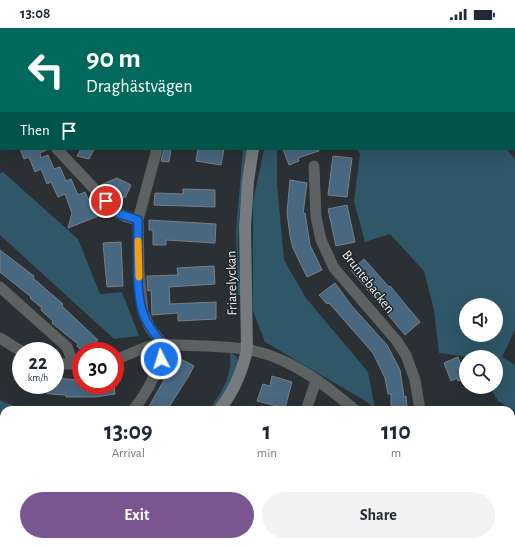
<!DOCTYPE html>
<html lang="en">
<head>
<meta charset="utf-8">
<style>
  :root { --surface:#fff; --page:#f2f2f3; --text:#1f2937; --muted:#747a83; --accent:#7a5691 }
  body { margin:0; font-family:"Alegreya Sans",sans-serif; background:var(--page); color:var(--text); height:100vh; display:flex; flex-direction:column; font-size:15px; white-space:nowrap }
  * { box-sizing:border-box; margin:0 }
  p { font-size:13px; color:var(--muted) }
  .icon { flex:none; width:22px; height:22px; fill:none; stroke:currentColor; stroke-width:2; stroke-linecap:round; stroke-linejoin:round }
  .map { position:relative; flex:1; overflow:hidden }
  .side { position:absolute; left:0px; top:378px; width:515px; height:140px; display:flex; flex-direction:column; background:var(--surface); border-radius:12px 12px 0 0; box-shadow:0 4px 16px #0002 }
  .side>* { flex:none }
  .hud { position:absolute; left:0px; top:0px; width:515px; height:122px; box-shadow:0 4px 16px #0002; background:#00695c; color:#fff; overflow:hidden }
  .buttons { position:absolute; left:459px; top:270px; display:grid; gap:8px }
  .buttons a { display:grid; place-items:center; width:44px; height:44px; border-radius:50%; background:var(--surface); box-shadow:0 4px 16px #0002; font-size:20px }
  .speed { position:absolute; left:12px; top:314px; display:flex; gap:8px; font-size:20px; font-weight:700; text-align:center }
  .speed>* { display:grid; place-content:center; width:52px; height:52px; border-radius:50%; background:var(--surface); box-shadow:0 4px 16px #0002; line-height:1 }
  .speed small { font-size:10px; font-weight:400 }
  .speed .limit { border:6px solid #d22; background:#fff; color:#111 }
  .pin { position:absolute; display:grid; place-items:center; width:34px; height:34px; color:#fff; margin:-17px; border:2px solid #fff; border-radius:50%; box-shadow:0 1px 4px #0007 }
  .me { position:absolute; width:44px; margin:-22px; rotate:355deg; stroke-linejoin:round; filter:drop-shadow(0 0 3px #0008) }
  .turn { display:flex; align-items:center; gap:14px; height:84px; padding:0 20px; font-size:18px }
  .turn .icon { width:52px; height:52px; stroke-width:2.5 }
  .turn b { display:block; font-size:28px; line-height:34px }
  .then { display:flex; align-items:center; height:38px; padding:0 20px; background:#0003; gap:8px; font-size:15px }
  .eta { display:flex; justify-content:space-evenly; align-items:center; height:68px; text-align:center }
  .eta b { font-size:24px; font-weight:600; line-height:28px }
  .cta { display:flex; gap:8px; margin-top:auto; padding:8px 20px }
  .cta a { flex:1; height:46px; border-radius:24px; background:var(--accent); color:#fff; font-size:16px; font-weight:600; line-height:46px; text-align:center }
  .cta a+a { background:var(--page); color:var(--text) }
  .status { display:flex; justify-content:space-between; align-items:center; height:28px; padding:0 20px; background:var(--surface); direction:ltr }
  .status svg { height:11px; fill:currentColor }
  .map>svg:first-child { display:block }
  .green { fill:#2f5767; fill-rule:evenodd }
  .building { fill:#486780; stroke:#7a8085 }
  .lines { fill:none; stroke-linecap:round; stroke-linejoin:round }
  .street { stroke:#5d6161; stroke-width:11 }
  .secondary { stroke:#767c7d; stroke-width:12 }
  .route-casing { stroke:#114b97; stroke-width:10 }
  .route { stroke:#1a73e8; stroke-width:7 }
  .slow { stroke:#f59e0b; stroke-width:7 }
  .labels { text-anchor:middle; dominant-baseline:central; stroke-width:3; stroke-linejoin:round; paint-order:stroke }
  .street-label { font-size:14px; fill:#ebf0f1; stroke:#202629 }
</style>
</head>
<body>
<div class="status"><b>13:08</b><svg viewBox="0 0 49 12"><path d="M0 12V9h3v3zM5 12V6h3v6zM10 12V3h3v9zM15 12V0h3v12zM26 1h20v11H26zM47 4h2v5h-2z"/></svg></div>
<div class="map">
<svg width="515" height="518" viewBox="0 0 515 518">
  <rect width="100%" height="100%" fill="#2a3033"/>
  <path class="green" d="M 0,0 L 130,0 L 1,1 L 0,44 Z
    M 243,121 L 247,121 C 242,166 231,223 244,267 L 238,267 L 236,203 Z
    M 264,121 L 277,121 L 277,156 L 284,232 L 306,270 L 368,344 L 375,381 L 367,374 L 265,314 L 253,283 L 253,174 Z
    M 357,121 L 506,121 L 515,131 L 515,302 L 502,329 L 515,337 L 515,383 L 498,373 L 490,359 L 496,359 L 496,329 L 468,329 L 439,325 L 434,282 L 424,243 L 390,206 L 365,214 L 354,173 L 360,126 ZM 466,277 L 496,277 L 496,307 L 466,307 Z
    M 3,144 L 78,211 L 100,266 L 122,264 L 139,308 L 114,311 L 0,207 L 0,145 Z
    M 230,324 L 237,329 C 240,344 222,371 212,382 L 208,382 C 223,363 232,349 230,324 Z
    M 0,372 L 24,382 L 4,382 L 4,479 L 0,475 Z
    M 44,514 L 122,514 L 123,518 L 49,518 Z"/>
  <path class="building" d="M 20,121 L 48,121 L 40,125 L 41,130 L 48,127 L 54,141 L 60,139 L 66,153 L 71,151 L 78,167 L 85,164 L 91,177 L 96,175 L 101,187 L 68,200 L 72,185 L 65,166 L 58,169 L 51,154 L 47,156 L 41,141 L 35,144 L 29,129 L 24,131 Z
    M 81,121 L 94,121 L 89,131 L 77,128 Z
    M 164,121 L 171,121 L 169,134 L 161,133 Z
    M 198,121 L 224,121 L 221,137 L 196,133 Z
    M 283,121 L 319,121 L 319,123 L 298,130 L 299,133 L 289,137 Z
    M 333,128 L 352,130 L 347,169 L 328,167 Z
    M 117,150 L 131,157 L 125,170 L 101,157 Z
    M 290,152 L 307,155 L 303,186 L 305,185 L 310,217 L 322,242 L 307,249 L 293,220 L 290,208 L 287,185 Z
    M 183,161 L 215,162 L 215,179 L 154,177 L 155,165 L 183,166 Z
    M 347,177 L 355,214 L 336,218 L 328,181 Z
    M 149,192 L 216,196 L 215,215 L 166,212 L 166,217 L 153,217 L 153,202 L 149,202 Z
    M 121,214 L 123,258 L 107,259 L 103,215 Z
    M 0,222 L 34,248 L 33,250 L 63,276 L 62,278 L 98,312 L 89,323 L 82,323 L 77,318 L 78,316 L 52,295 L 53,293 L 41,282 L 42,280 L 30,270 L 31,269 L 0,244 Z
    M 364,231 L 389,259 L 390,258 L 420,294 L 405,307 L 351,242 Z
    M 214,238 L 215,256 L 169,259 L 170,276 L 216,274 L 216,291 L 178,293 L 178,285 L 152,287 L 151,262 L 148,263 L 147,248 L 178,247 L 177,240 Z
    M 335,255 L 351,277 L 387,317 L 400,342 L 404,369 L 406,368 L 407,381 L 391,381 L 391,366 L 388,366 L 385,350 L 373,325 L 329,275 L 327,276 L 319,267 Z
    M 177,329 L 194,338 L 188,349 L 167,382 L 147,382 Z
    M 458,329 L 466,350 L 458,353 L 457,350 L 451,353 L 444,335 Z
    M 272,348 L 292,354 L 285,380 L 257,373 L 263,356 L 270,358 Z
    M 55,350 L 79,352 L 79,357 L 114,357 L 115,366 L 96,369 L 66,369 L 66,367 L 50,366 L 34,361 L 34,357 L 55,357 Z"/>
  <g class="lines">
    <path class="street" d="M 443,0 L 444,1
      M 514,36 L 515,35
      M 0,100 L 1,100
      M 57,121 L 115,183 L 126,189 L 138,192
      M 157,121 L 138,192 L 139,242 L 143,284 L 150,300 L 163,316 C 193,319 225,316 255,323 C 292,331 327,358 355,382
      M 314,138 L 316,189 L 321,212 L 334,240 L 396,312 L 406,327 L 415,352 L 420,382
      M 0,259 L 67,319 L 73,335
      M 0,310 L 21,323
      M 115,332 L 146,319 L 163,316 C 160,340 148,364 133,382
      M 55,336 L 81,336
      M 306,382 L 316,353
      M 231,514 L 233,518
      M 402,514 L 406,518
      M 477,514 L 482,518"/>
    <path class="secondary" d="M 283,1 L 283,0
      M 219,382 C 234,364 242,344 247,322 L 245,199 L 248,153 L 253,121
      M 141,514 L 142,518"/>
  </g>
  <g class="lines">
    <g class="route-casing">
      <path id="route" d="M 106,173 L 120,186 L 138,192 C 138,217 135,263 143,285 C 147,297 155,307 163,316 L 161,331"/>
    </g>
    <use href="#route" class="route"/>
    <path class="slow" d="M 138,213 L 139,249"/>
  </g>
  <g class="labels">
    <g class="street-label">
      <text transform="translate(368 254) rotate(52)">Bruntebacken</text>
      <text transform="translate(232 255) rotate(-91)">Friarelyckan</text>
    </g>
  </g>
</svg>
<div class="buttons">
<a><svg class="icon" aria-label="sound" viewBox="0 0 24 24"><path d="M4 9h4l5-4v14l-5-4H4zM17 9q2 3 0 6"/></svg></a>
<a><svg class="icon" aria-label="search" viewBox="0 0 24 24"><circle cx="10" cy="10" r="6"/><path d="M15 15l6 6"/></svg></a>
</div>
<div class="speed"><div>22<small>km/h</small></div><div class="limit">30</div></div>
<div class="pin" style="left:106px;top:173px;background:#d93025"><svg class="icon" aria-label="arrive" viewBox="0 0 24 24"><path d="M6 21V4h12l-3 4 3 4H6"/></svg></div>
<svg class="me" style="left:161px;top:331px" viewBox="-20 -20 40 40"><circle r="17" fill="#1a73e8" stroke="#fff" stroke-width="3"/><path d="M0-11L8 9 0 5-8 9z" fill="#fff"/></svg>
<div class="hud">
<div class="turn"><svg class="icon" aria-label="left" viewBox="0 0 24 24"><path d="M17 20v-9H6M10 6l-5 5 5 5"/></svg><div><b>90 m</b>Draghästvägen</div></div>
<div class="then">Then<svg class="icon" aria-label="arrive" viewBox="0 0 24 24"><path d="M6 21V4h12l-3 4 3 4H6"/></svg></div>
</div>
<section class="side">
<div class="eta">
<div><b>13:09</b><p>Arrival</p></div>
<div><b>1</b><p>min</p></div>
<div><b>110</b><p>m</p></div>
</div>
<div class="cta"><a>Exit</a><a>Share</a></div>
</section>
</div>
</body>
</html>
